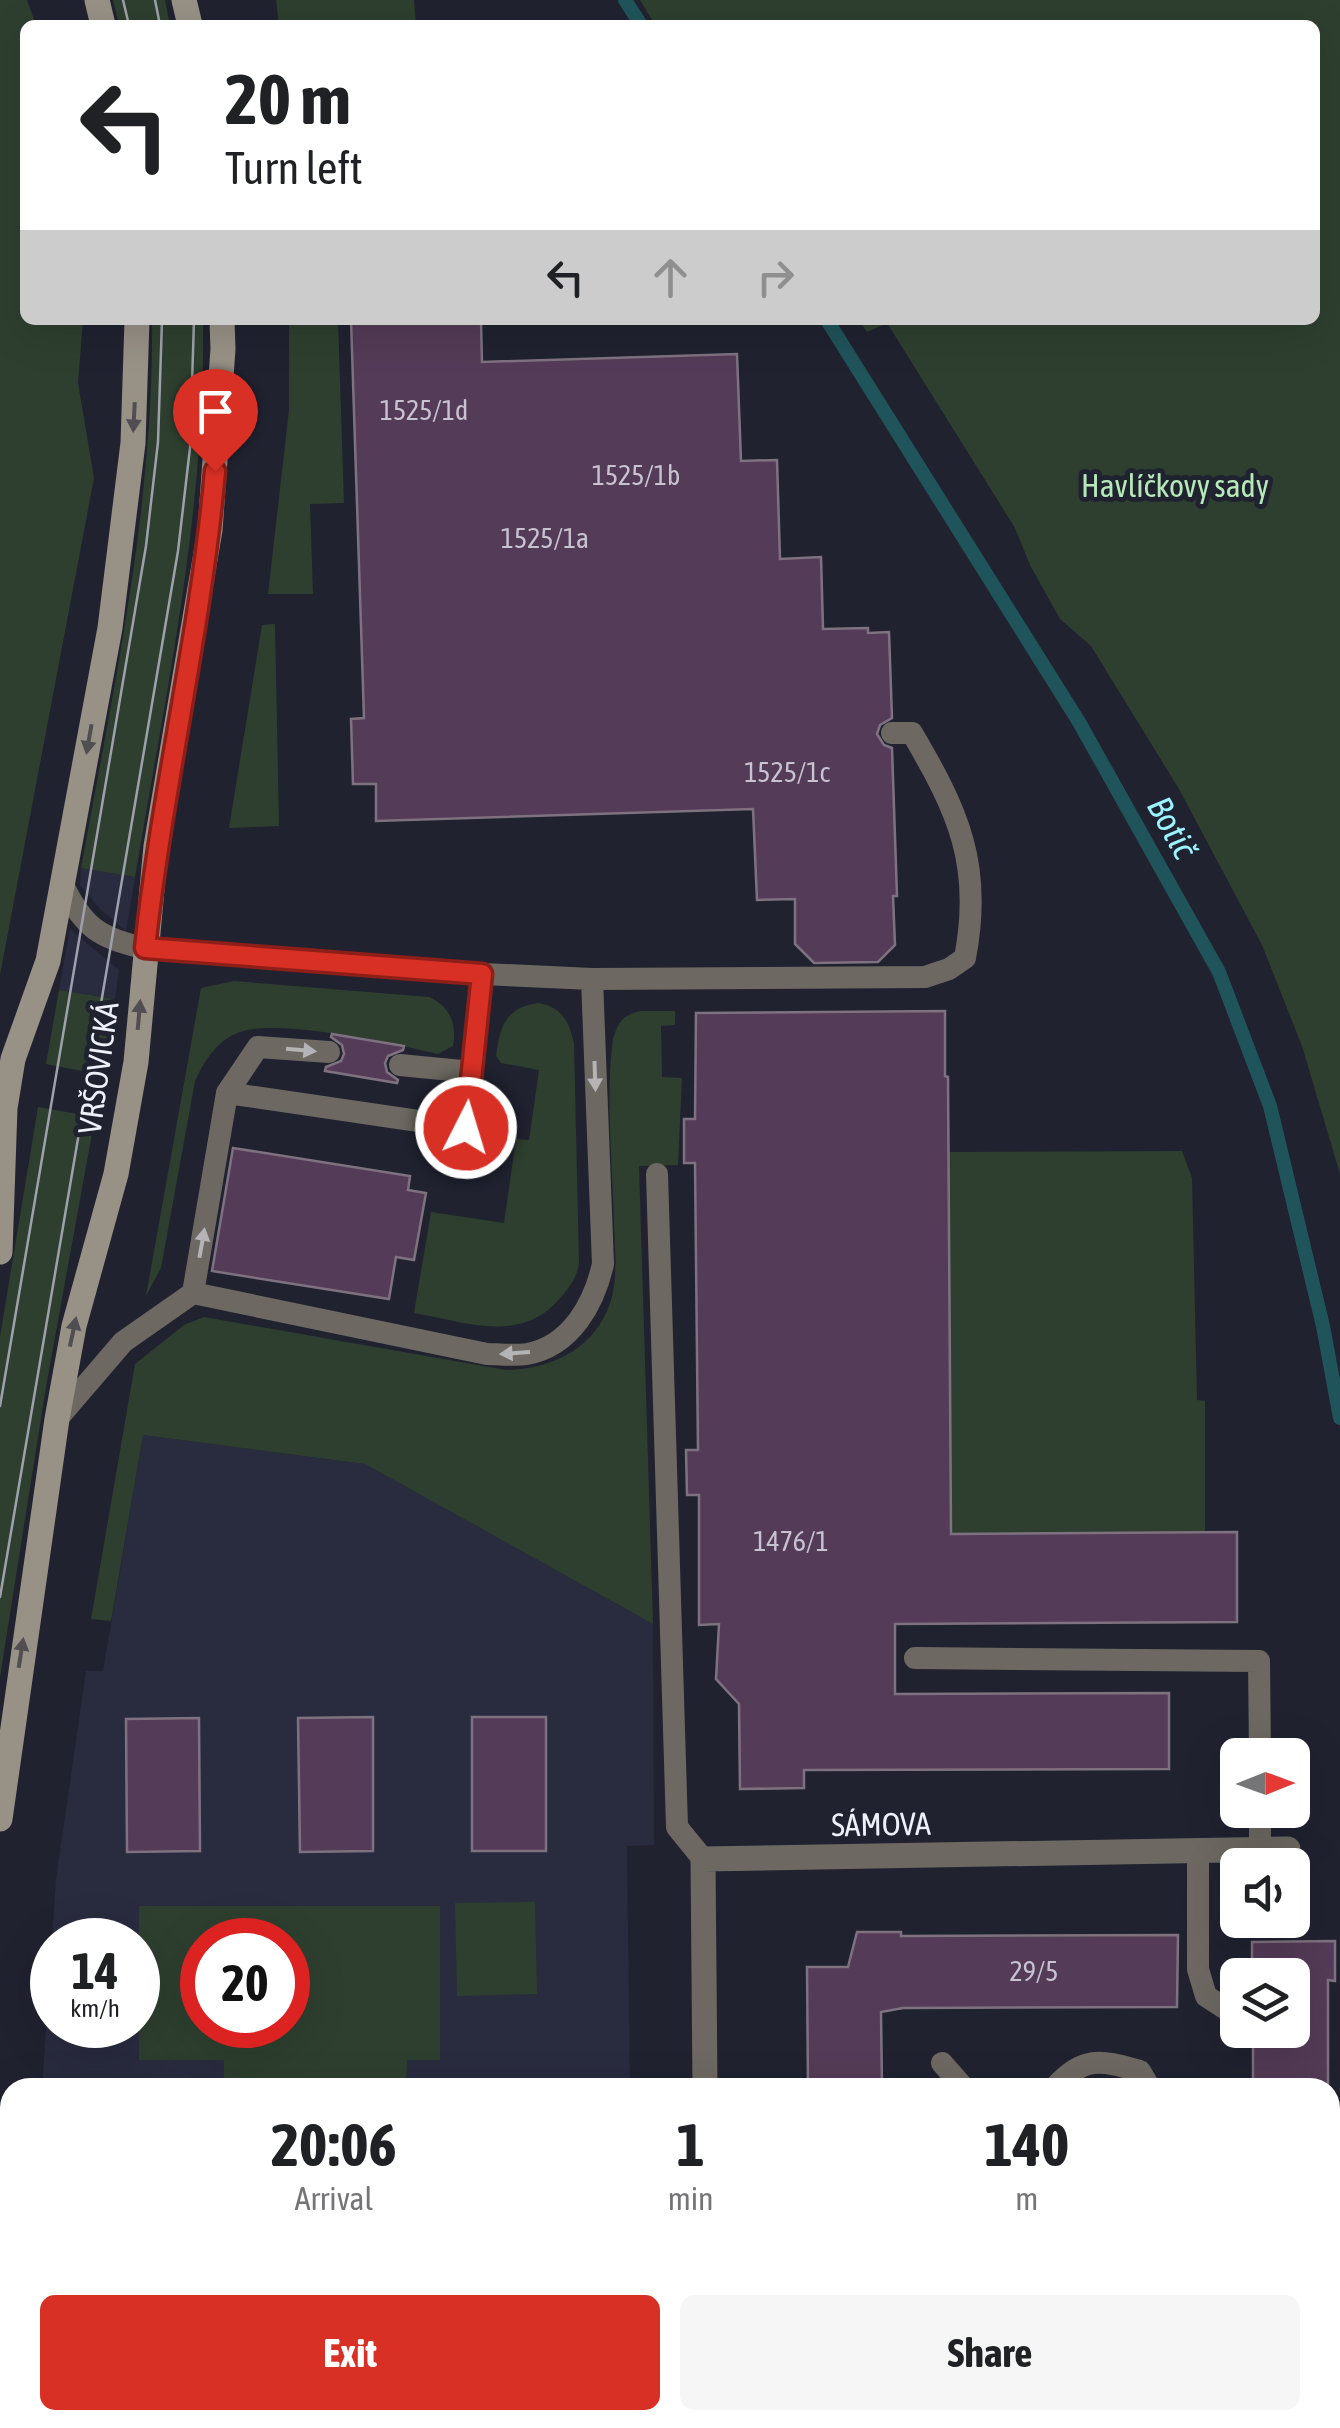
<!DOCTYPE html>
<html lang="en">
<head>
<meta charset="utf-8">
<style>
  :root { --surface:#fff; --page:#f6f6f6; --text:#202124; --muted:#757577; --accent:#d93025 }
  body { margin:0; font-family:"Asap Condensed",sans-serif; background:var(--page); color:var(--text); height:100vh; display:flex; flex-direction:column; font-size:38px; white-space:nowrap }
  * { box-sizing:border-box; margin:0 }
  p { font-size:32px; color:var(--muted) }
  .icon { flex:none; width:55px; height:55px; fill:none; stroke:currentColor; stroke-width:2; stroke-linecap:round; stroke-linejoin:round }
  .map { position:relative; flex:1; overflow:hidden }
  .details { position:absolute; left:0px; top:2078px; width:1340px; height:352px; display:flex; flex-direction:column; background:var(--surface); border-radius:30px 30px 0 0; box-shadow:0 10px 40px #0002 }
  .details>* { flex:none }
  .guide { position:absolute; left:20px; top:20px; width:1300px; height:305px; border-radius:15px; box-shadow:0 10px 40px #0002; background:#fff; color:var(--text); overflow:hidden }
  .needle { width:65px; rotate:89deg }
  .tools { position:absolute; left:1220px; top:1738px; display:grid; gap:20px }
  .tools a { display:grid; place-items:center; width:90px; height:90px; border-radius:15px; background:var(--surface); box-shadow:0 10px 40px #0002; font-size:50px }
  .speed { position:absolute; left:30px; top:1918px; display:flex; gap:20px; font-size:50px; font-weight:700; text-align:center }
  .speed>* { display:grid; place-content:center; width:130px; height:130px; border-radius:50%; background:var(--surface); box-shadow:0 10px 40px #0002; line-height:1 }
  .speed small { font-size:25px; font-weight:400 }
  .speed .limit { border:15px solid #d22; background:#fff; color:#111 }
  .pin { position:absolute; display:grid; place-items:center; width:85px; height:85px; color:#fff; margin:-102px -42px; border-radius:50% 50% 50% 0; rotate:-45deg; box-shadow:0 0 10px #0007 }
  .pin .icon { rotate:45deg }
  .me { position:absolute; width:110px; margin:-55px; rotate:5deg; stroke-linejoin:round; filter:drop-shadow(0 0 8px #0008) }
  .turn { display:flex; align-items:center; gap:35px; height:210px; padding:0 40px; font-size:45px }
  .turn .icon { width:130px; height:130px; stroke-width:2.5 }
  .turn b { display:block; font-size:70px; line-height:85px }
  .lanes { display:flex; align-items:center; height:95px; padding:0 40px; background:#0003; justify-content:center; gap:50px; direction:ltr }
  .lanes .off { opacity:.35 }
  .eta { display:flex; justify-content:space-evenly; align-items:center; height:170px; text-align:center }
  .eta b { font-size:60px; font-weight:700; line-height:70px }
  .action { display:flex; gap:20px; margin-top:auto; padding:20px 40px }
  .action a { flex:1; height:115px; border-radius:15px; background:var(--accent); color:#fff; font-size:40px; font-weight:700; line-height:115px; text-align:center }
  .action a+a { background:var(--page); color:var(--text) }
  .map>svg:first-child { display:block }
  .built { fill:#292b3f; fill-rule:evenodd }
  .green { fill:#2e3f2f; fill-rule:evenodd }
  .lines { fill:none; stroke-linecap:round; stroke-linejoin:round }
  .stream { stroke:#20545b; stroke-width:14 }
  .building { fill:#543b57; stroke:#7f7280; stroke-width:2.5 }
  .lane { stroke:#6d6962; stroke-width:22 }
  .street { stroke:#6d6962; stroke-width:25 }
  .secondary { stroke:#979186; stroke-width:25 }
  .tram { stroke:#9ea0ab; stroke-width:2.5 }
  .oneway { fill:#504e52 }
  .oneway2 { fill:#b4b3b6 }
  .route-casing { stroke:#8d1f18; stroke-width:25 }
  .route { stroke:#d93025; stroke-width:18 }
  .labels { text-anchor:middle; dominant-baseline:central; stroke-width:10; stroke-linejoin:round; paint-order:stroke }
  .number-label { font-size:28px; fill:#c8c3d1 }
  .park-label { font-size:32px; fill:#b5e9b7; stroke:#202230 }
  .street-label { font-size:32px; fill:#eef0fa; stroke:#202230 }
  .water-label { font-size:35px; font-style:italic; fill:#9bf3ff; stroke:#202230 }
</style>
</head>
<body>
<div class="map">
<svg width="1340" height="2428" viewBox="0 0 1340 2428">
  <rect width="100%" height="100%" fill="#202230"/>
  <path class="built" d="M 81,868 L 135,877 L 126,931 L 100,909 L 80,885 Z
    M 70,929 L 119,970 L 115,999 L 59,990 Z
    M 143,1435 L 365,1464 L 653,1624 L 654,1845 L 627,1846 L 630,2087 L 42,2088 L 56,1879 L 86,1671 L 103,1671 ZM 52,1940 L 138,1940 L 138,2025 L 52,2025 ZM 202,1940 L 288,1940 L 288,2025 L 202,2025 Z"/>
  <path class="green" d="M 0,0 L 27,0 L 36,25 L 25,25 L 25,320 L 83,320 L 78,383 L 94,478 L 0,975 Z
    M 113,0 L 165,0 L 170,25 L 119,25 Z
    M 276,0 L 414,0 L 416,25 L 279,25 Z
    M 640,0 L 1340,0 L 1340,1174 L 1302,1046 L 1262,945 L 1179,789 L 1091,646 L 1060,619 L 1030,565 L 1015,528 L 887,323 L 867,332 L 859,320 L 1315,320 L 1315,25 L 655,25 Z
    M 152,320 L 203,320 C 206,507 166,693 135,877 L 81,868 C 114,687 154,504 152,320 Z
    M 289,320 L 338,320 L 344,503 L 310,504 L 313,594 L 268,594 L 289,410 Z
    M 275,624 L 279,826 L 229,828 L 262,625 Z
    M 234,981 L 429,997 C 450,1006 457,1024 453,1046 L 438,1054 C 396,1044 279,1018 240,1032 C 217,1040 205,1060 195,1081 L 161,1268 L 146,1296 L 201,988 Z
    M 59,990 L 114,999 L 102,1075 L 46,1064 Z
    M 539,1003 C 562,1007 570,1023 574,1044 L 579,1263 C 577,1277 570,1287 561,1297 C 522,1345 466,1322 414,1313 L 431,1212 L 504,1223 L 516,1139 L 529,1140 L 539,1070 L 501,1063 L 496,1056 C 500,1027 505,1007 539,1003 Z
    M 640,1011 L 675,1011 L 675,1025 L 661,1026 L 662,1077 L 682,1078 L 678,1165 L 639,1166 L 653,1624 L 365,1464 L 143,1435 L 111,1621 L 91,1619 L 135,1364 L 184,1325 L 204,1317 L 506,1370 C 548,1369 589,1352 607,1311 C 619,1285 615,1253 614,1226 C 613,1168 605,1096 613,1039 C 618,1022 623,1015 640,1011 Z
    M 38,1107 L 95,1117 L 46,1387 L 0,1677 L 0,1337 Z
    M 1182,1151 L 1192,1178 L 1197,1400 L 1205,1401 L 1205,1533 L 951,1534 L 949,1152 Z
    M 535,1902 L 537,1994 L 457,1996 L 455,1903 Z
    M 139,1906 L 440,1906 L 440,2060 L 407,2060 L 406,2087 L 224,2088 L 224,2060 L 139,2060 ZM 202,1940 L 288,1940 L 288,2025 L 202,2025 Z
    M 19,2420 L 633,2420 L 633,2428 L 19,2428 Z"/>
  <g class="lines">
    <path class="stream" d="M 625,0 L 641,25
      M 827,320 L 1079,722 L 1219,972 L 1270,1106 L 1323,1326 L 1340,1418"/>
  </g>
  <path class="building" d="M 351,320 L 481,320 L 482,362 L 737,354 L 741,461 L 777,460 L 780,559 L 821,557 L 823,629 L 868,628 L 868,633 L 889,632 L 892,718 L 880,725 L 877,734 L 884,745 L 892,748 L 897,896 L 893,896 L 895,945 L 878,962 L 814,963 L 795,944 L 795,899 L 757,900 L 753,809 L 376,821 L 376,784 L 353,784 L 351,719 L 364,718 Z
    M 945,1011 L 945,1076 L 948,1077 L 951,1534 L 1237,1532 L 1237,1622 L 895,1624 L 895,1694 L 1169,1693 L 1169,1769 L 804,1770 L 804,1788 L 740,1789 L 739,1704 L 716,1679 L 719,1624 L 699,1625 L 699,1495 L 687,1495 L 686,1450 L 698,1450 L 695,1163 L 684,1163 L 684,1119 L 695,1119 L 696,1013 Z
    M 332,1034 L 404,1046 L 403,1050 L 388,1056 L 385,1063 L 387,1072 L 398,1080 L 397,1083 L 325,1071 L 326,1067 L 341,1061 L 344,1054 L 342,1045 L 331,1037 Z
    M 233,1148 L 410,1176 L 408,1190 L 426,1193 L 414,1260 L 396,1257 L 389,1299 L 212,1271 Z
    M 373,1717 L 373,1851 L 300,1852 L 298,1718 Z
    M 472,1717 L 546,1717 L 546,1851 L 472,1851 Z
    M 199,1718 L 200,1851 L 127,1852 L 126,1719 Z
    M 857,1932 L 901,1932 L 901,1936 L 1178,1935 L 1177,2007 L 903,2008 L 881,2012 L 882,2088 L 808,2088 L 807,1967 L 848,1967 Z
    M 1335,1941 L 1335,1981 L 1328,1980 L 1328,2088 L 1253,2088 L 1253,2030 L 1292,2030 L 1292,1975 L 1252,1975 L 1252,1942 Z"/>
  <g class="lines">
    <path class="lane" d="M 63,885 C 83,927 100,939 145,948 L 462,973 L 592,979 L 925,977 L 949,969 L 965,958 C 983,865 958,811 912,733 L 892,733
      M 400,1065 L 472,1072
      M 227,1093 L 258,1047 L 329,1052
      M 657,1174 L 677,1827 L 703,1859
      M 193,1293 L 487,1354 C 500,1354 514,1356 527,1354 C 571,1346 594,1304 603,1264 L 592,979
      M 57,1419 L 123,1342 L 193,1293 L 227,1093 L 466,1128 L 481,974
      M 915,1658 L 1259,1661 L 1260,1755
      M 1260,1810 L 1260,1850
      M 1198,1852 L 1198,1969 L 1206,1996 L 1229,2011
      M 942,2063 L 964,2088
      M 1054,2088 C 1085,2055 1100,2060 1140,2071 L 1150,2088
      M 1046,2420 L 1050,2428"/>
    <path class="street" d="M 705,2088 L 703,1859 L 1288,1849
      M 708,2420 L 708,2428"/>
    <path class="secondary" d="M 97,0 L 103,25
      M 184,0 L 190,25
      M 0,1252 L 5,1108 L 13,1059 L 48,961 L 110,628 L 133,443 L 137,320
      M 0,1819 L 57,1419 L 74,1326 L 116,1174 L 136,1062 L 156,846 L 210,530 L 223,349 L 222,320"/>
    <path class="tram" d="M 123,0 L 129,25
      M 155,0 L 160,25
      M 0,1406 L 146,546 L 158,442 L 162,320
      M 0,1597 L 178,551 L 190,448 L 194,320"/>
  </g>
  <defs><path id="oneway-solid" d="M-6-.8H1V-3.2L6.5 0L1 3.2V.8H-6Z" transform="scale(2.5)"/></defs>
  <g class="oneway">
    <use href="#oneway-solid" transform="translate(134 417) rotate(93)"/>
    <use href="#oneway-solid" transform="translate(89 739) rotate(100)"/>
    <use href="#oneway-solid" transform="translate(139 1015) rotate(-85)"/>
    <use href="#oneway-solid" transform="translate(73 1332) rotate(-78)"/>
    <use href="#oneway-solid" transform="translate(21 1653) rotate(-81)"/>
  </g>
  <g class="oneway2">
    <use href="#oneway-solid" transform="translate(301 1050) rotate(5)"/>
    <use href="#oneway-solid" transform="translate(595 1076) rotate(88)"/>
    <use href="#oneway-solid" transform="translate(202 1243) rotate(-80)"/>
    <use href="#oneway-solid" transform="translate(515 1353) rotate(176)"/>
  </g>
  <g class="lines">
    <g class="route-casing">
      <path id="route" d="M 215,471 C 201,631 162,789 145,948 L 482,974 L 466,1128"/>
    </g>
    <use href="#route" class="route"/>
  </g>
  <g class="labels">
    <g class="number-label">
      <text x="424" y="410">1525/1d</text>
      <text x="636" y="475">1525/1b</text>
      <text x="545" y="538">1525/1a</text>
      <text x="787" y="772">1525/1c</text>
      <text x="791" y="1541">1476/1</text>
      <text x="1034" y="1971">29/5</text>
    </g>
    <g class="park-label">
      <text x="1175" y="485">Havlíčkovy sady</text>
    </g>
    <g class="street-label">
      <text transform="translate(98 1068) rotate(-82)">VRŠOVICKÁ</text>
      <text transform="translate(881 1824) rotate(-1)">SÁMOVA</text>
    </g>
    <g class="water-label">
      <text transform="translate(1173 827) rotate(61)">Botič</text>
    </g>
  </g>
</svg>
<div class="tools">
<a><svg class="needle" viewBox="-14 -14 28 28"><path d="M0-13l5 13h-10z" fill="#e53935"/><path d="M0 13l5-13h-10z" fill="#757577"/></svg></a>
<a><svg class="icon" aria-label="sound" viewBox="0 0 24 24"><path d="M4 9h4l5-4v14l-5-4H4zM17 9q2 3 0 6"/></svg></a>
<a><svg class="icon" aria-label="layers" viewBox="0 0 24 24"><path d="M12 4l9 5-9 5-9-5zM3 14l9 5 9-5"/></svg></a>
</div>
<div class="speed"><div>14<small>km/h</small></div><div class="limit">20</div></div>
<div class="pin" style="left:215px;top:471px;background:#d93025"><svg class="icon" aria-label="arrive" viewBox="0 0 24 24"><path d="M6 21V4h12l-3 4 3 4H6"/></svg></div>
<svg class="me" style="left:466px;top:1128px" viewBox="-20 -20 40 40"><circle r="17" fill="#d93025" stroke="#fff" stroke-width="3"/><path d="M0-11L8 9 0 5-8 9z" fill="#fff"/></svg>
<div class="guide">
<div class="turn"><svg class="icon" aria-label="left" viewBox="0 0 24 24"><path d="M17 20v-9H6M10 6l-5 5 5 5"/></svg><div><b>20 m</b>Turn left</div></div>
<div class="lanes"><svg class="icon" aria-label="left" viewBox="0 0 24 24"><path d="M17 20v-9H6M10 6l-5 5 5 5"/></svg><svg class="icon off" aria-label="ahead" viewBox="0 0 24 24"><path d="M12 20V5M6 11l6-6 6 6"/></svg><svg class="icon off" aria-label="right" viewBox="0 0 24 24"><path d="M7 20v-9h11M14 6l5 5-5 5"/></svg></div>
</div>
<section class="details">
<div class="eta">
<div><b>20:06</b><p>Arrival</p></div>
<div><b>1</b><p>min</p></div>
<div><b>140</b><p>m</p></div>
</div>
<div class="action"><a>Exit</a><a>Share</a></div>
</section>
</div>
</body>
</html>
